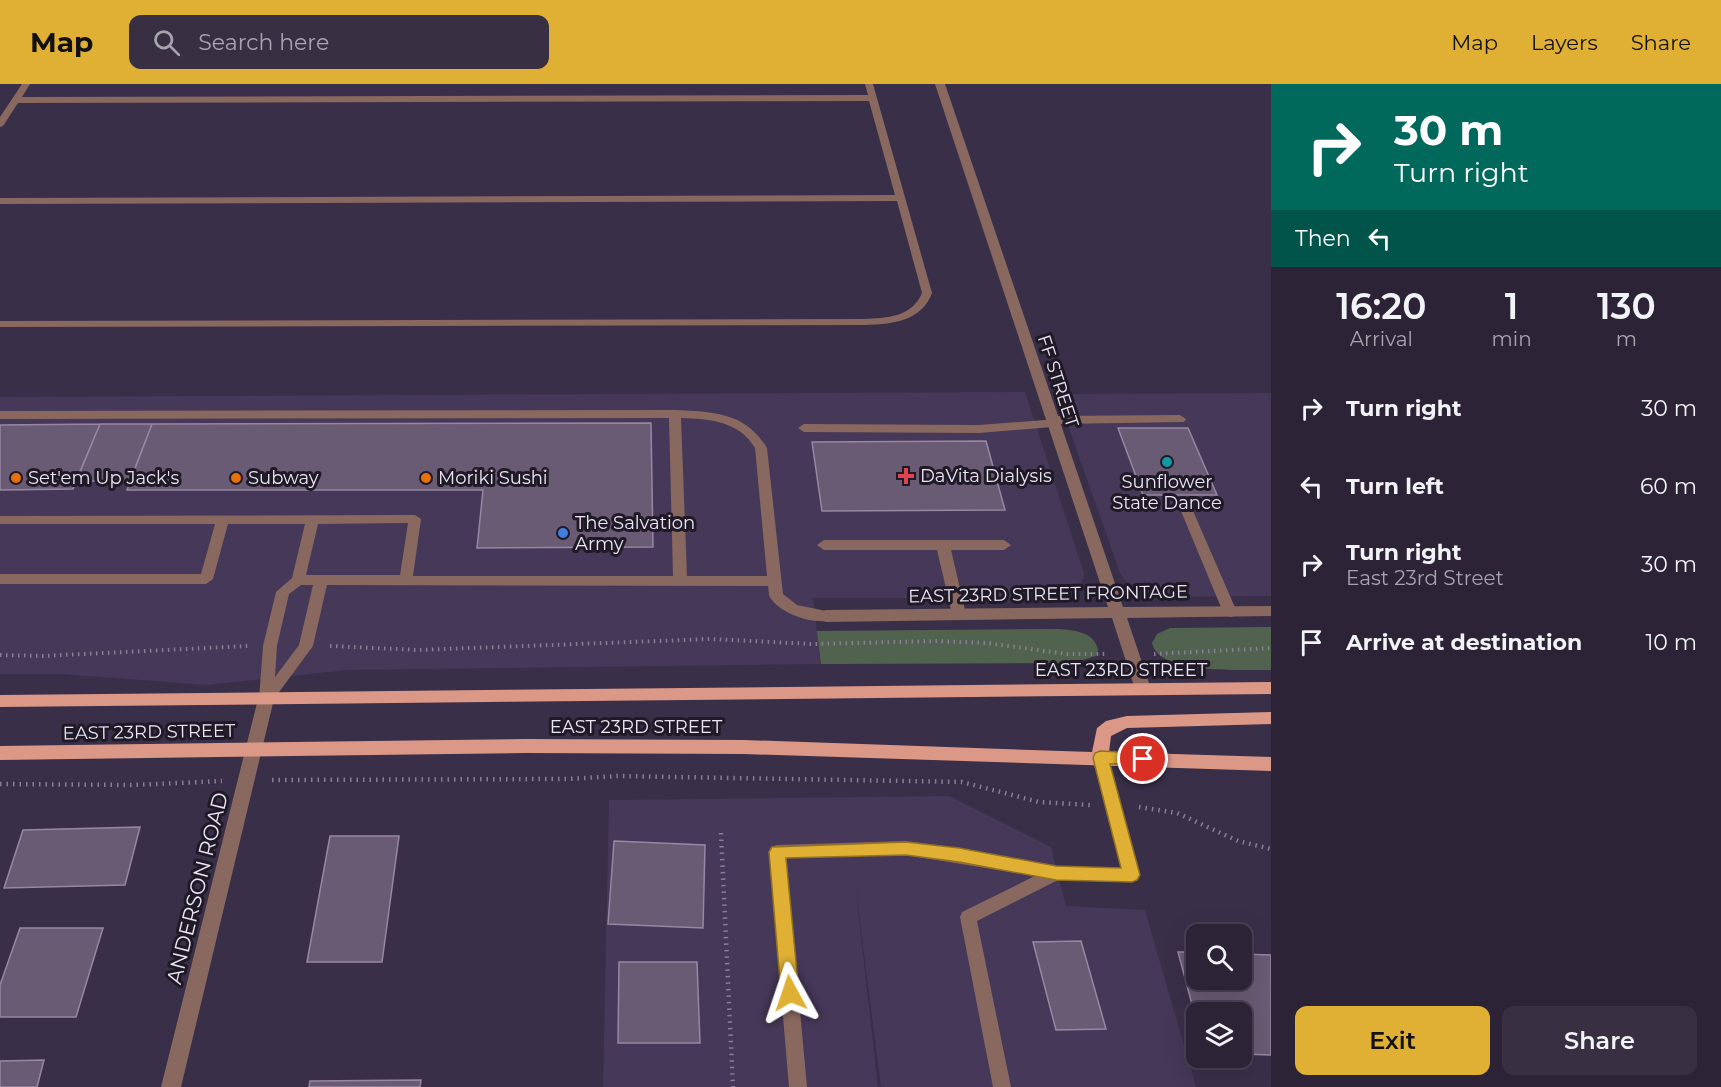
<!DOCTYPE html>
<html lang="en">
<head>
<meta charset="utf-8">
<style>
  :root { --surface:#2c2337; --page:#382f42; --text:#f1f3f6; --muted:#a6a4ad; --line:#484052; --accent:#e0b034 }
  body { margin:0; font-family:Montserrat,sans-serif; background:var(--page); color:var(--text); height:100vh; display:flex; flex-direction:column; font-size:22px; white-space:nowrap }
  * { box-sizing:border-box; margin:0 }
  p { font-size:20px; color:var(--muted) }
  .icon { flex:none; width:33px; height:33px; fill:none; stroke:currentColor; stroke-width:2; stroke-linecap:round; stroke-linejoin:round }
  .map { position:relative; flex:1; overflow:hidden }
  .panel { display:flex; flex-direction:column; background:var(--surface); width:450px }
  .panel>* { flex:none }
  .banner { background:#00695c; color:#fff; overflow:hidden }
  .fabs { position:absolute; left:1186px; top:840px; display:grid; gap:12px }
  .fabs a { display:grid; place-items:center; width:66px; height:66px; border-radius:12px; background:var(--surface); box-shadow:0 6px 24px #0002,0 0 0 2px var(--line); font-size:30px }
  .pin { position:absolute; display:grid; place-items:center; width:51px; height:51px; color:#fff; margin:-26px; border:3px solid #fff; border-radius:50%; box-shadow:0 2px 6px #0007 }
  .me { position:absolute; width:66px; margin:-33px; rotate:355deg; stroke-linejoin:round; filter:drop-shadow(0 0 4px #0008) }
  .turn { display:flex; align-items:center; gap:21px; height:126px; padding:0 24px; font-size:27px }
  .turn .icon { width:78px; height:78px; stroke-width:2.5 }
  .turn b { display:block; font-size:42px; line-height:51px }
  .then { display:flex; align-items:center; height:57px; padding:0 24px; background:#0003; gap:12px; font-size:22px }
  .eta { display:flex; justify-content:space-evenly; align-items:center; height:102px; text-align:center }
  .eta b { font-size:36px; font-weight:600; line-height:42px }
  .button { display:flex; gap:12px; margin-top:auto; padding:12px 24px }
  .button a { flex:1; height:69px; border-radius:12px; background:var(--accent); color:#111; font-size:24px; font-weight:600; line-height:69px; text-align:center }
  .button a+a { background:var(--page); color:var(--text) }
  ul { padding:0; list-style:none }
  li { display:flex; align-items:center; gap:18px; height:78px; padding:0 24px }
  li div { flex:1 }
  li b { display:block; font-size:22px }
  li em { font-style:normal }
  header { display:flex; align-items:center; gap:36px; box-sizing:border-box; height:84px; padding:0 30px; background:var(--accent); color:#111 }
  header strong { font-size:28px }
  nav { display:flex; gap:33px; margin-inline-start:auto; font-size:21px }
  .search { width:420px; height:54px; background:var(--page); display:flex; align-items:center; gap:15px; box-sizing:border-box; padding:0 21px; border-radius:12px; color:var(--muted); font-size:22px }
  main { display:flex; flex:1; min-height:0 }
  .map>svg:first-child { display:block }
  .built { fill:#453858 }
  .green { fill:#51634e }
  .building { fill:#695b73; stroke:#9887a4; stroke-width:1.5 }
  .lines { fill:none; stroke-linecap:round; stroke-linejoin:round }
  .path-far1 { stroke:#887f95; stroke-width:4; stroke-dasharray:1.5 4.5; stroke-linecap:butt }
  .path { stroke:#887f95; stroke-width:4.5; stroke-dasharray:1.5 5; stroke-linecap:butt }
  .service { fill:#89685f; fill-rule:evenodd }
  .minor { fill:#89685f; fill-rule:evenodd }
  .primary { fill:#dc9887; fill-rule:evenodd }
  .route { fill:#e0b034; stroke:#927222; stroke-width:1.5 }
  .culture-dot { fill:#0f9aa8; stroke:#1f1a26; stroke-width:2 }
  .health-dot { fill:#e0444e; stroke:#1f1a26; stroke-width:2 }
  .food-dot { fill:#e8710a; stroke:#1f1a26; stroke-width:2 }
  .shop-dot { fill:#3f7fe0; stroke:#1f1a26; stroke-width:2 }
  .labels { text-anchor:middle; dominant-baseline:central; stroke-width:6; stroke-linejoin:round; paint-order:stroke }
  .street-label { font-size:18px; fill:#eae4f5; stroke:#1f1a26 }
  .poi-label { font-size:18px; fill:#eae4f5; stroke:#1f1a26; text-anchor:start }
  .near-street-label { font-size:21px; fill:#eae4f5; stroke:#1f1a26 }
</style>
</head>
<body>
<header>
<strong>Map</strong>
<div class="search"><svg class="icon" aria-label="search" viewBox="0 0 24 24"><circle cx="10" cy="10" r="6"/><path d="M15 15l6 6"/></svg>Search here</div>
<nav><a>Map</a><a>Layers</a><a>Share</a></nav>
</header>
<main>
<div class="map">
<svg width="1271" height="1003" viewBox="0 0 1271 1003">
  <rect width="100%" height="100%" fill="#3a2f49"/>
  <path class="built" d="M 1025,308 L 1084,489 L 1081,500 L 1076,505 L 1056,514 L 813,514 L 821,580 L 347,586 L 206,601 L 61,590 L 0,590 L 0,313 Z
    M 1271,309 L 1271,512 L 1158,513 L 1126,497 L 1120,489 L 1057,310 Z
    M 949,712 L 1051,763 L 1066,822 L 1145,826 L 1196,1003 L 881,1003 L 855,799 L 878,1003 L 603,1003 L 609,716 Z"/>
  <path class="green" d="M 1271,543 L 1271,586 C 1244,585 1159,592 1152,559 L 1157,550 L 1170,544 Z
    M 1058,545 C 1074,546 1095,548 1098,566 L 1096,572 L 1072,579 L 821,580 L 817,547 Z"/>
  <path class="building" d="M 651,339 L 653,463 L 477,464 L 483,406 L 127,406 L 152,340 Z
    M 100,340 L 152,340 L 130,397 L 76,397 Z
    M 100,340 L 73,405 L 0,406 L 0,341 Z
    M 1118,344 L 1188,344 L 1217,411 L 1143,411 Z
    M 986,357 L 1005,426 L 822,427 L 812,358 Z
    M 140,743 L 125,801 L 4,804 L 23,746 Z
    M 330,752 L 399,752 L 382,878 L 307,878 Z
    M 614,757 L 705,761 L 703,844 L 608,840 Z
    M 20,844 L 103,844 L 76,933 L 0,933 L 0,901 Z
    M 1081,857 L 1106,945 L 1056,946 L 1033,858 Z
    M 1178,868 L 1197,868 L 1197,896 L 1242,896 L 1242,870 L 1271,871 L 1271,971 L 1242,970 L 1242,928 L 1197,928 L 1197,939 Z
    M 619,878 L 697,878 L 700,959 L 618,959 Z
    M 44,976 L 37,1003 L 0,1003 L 0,977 Z
    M 421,996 L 420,1003 L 309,1003 L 310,997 Z"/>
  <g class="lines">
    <path class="path-far1" d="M 330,562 L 418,566 L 711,555 L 812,560 L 938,557 L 987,559 L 1067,570 L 1108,570
      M 1154,570 L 1271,564
      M 0,571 L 42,572 L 248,562"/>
    <path class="path" d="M 272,696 L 567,695 L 618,692 L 962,698 L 1039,718 L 1090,721
      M 0,700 L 133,701 L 222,697
      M 1139,723 L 1177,729 L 1238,757 L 1271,765
      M 721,749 L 733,1003"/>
    <path class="service" d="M 22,0 L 30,0 L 22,13 L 868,11 L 865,0 L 873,0 L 932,209 C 921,238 892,240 864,241 L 0,243 L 0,237 L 864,235 C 887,234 912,233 922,209 L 897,117 L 0,120 L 0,114 L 895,111 L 869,17 L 18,19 L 3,42 L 0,43 L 0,33 Z
      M 675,326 C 714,328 745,328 767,364 L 783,510 L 797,521 L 831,528 L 833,532 L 831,536 C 814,541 782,530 772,516 C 768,512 769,507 768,502 L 327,501 L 313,562 L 271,619 L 261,619 L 259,615 L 263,562 L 276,508 L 292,494 L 305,440 L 228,440 L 213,495 L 206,500 L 0,500 L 0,490 L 201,490 L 215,440 L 0,440 L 0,432 L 415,431 L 421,435 L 413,492 L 673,492 L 669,334 L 0,335 L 0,327 ZM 681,334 C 710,335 739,337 755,364 L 767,492 L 687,492 ZM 408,439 L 400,491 L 306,491 L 318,440 ZM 301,501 L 313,501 L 299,561 L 275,593 L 277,562 L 289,510 Z
      M 1180,331 L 1186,335 L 1184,338 L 1058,340 L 1052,343 L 979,349 L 804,348 L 798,344 L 804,340 L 979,341 L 1045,336 L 1051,332 Z
      M 1184,416 L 1190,420 L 1237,528 L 1235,532 L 1230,533 L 1223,528 L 1178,420 Z
      M 824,456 L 1004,456 L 1011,461 L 1004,466 L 951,466 L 966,530 L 959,535 L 952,530 L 937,466 L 824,466 L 817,461 Z
      M 1100,667 L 1105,669 L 1108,673 L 1140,791 L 1138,796 L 1132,798 L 1058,796 L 977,837 L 1011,1003 L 993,1003 L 960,833 L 962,828 L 1035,792 L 906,771 L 786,774 L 807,1003 L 789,1003 L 769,768 L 771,763 L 777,761 L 906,757 L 959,764 L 1056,782 L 1122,784 L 1092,673 L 1095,669 Z"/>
    <path class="minor" d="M 935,0 L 945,0 L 1123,523 L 1271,522 L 1271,532 L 1127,534 L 1151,605 L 1149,609 L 1137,609 L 1135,605 L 1112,534 L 826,538 L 821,536 L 818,532 L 821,528 L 826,526 L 1108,523 Z
      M 266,609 L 272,611 L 274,615 L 181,1003 L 161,1003 L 258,615 L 260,611 Z"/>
    <path class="primary" d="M 1271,598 L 1271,610 L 0,623 L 0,611 Z
      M 1271,628 L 1271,640 L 1127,644 L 1111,652 L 1109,668 L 1271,673 L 1271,687 L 744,670 L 525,669 L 0,676 L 0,662 L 525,655 L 744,656 L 1092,668 L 1097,644 L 1106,637 L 1127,632 Z"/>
  </g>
  <path class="route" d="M 1100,667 L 1143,669 L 1148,671 L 1151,675 L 1148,679 L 1110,680 L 1140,791 L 1137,796 L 1132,798 L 1056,796 L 959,778 L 906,771 L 786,774 L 799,909 L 796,915 L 790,917 L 784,915 L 781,909 L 769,768 L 772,763 L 906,758 L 959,764 L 1056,782 L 1121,784 L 1093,674 L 1095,669 Z"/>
  <circle class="culture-dot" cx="1167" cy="378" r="6"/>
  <path class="health-dot" d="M903 383h6v6h6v6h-6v6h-6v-6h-6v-6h6z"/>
  <g class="food-dot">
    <circle cx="16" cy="394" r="6"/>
    <circle cx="236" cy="394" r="6"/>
    <circle cx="426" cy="394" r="6"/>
  </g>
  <circle class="shop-dot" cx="563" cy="449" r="6"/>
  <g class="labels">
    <g class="street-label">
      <text transform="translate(1058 297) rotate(72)">FF STREET</text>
      <text transform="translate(1048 510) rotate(-1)">EAST 23RD STREET FRONTAGE</text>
      <text x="1121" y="586">EAST 23RD STREET</text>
      <text x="636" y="643">EAST 23RD STREET</text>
      <text transform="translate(149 648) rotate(-1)">EAST 23RD STREET</text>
    </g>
    <g class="poi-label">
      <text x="920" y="392">DaVita Dialysis</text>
      <text x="28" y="394">Set'em Up Jack's</text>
      <text x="248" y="394">Subway</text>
      <text x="438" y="394">Moriki Sushi</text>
      <text x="1167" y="398" text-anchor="middle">Sunflower<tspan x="1167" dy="21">State Dance</tspan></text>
      <text x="575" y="439">The Salvation<tspan x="575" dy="21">Army</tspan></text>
    </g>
    <g class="near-street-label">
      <text transform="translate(197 804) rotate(-76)">ANDERSON ROAD</text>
    </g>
  </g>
</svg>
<div class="fabs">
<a><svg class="icon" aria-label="search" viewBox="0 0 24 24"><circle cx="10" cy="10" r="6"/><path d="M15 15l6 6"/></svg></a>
<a><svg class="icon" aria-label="layers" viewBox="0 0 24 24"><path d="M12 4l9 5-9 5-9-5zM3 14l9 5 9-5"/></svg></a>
</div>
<div class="pin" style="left:1143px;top:675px;background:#d93025"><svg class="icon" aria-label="arrive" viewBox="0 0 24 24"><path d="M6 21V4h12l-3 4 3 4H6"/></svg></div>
<svg class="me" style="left:790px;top:909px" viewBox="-20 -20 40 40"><path d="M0-17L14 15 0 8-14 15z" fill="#e0b034" stroke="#fff" stroke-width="4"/></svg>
</div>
<section class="panel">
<div class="banner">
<div class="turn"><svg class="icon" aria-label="right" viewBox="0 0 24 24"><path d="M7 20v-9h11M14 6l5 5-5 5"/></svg><div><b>30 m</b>Turn right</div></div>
<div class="then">Then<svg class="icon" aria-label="left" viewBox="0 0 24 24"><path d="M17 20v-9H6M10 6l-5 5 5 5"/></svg></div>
</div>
<div class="eta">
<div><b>16:20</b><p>Arrival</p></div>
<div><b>1</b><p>min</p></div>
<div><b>130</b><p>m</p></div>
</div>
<ul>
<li><svg class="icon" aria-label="right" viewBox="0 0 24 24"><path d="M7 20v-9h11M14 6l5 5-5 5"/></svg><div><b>Turn right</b></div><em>30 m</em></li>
<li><svg class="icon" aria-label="left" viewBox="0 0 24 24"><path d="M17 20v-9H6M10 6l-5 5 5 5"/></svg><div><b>Turn left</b></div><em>60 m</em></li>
<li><svg class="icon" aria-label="right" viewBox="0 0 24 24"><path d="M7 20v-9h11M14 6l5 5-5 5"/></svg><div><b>Turn right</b><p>East 23rd Street</p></div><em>30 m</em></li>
<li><svg class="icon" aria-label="arrive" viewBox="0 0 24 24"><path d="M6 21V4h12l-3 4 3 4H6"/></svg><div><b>Arrive at destination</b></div><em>10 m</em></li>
</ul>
<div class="button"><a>Exit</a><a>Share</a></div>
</section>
</main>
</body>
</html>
